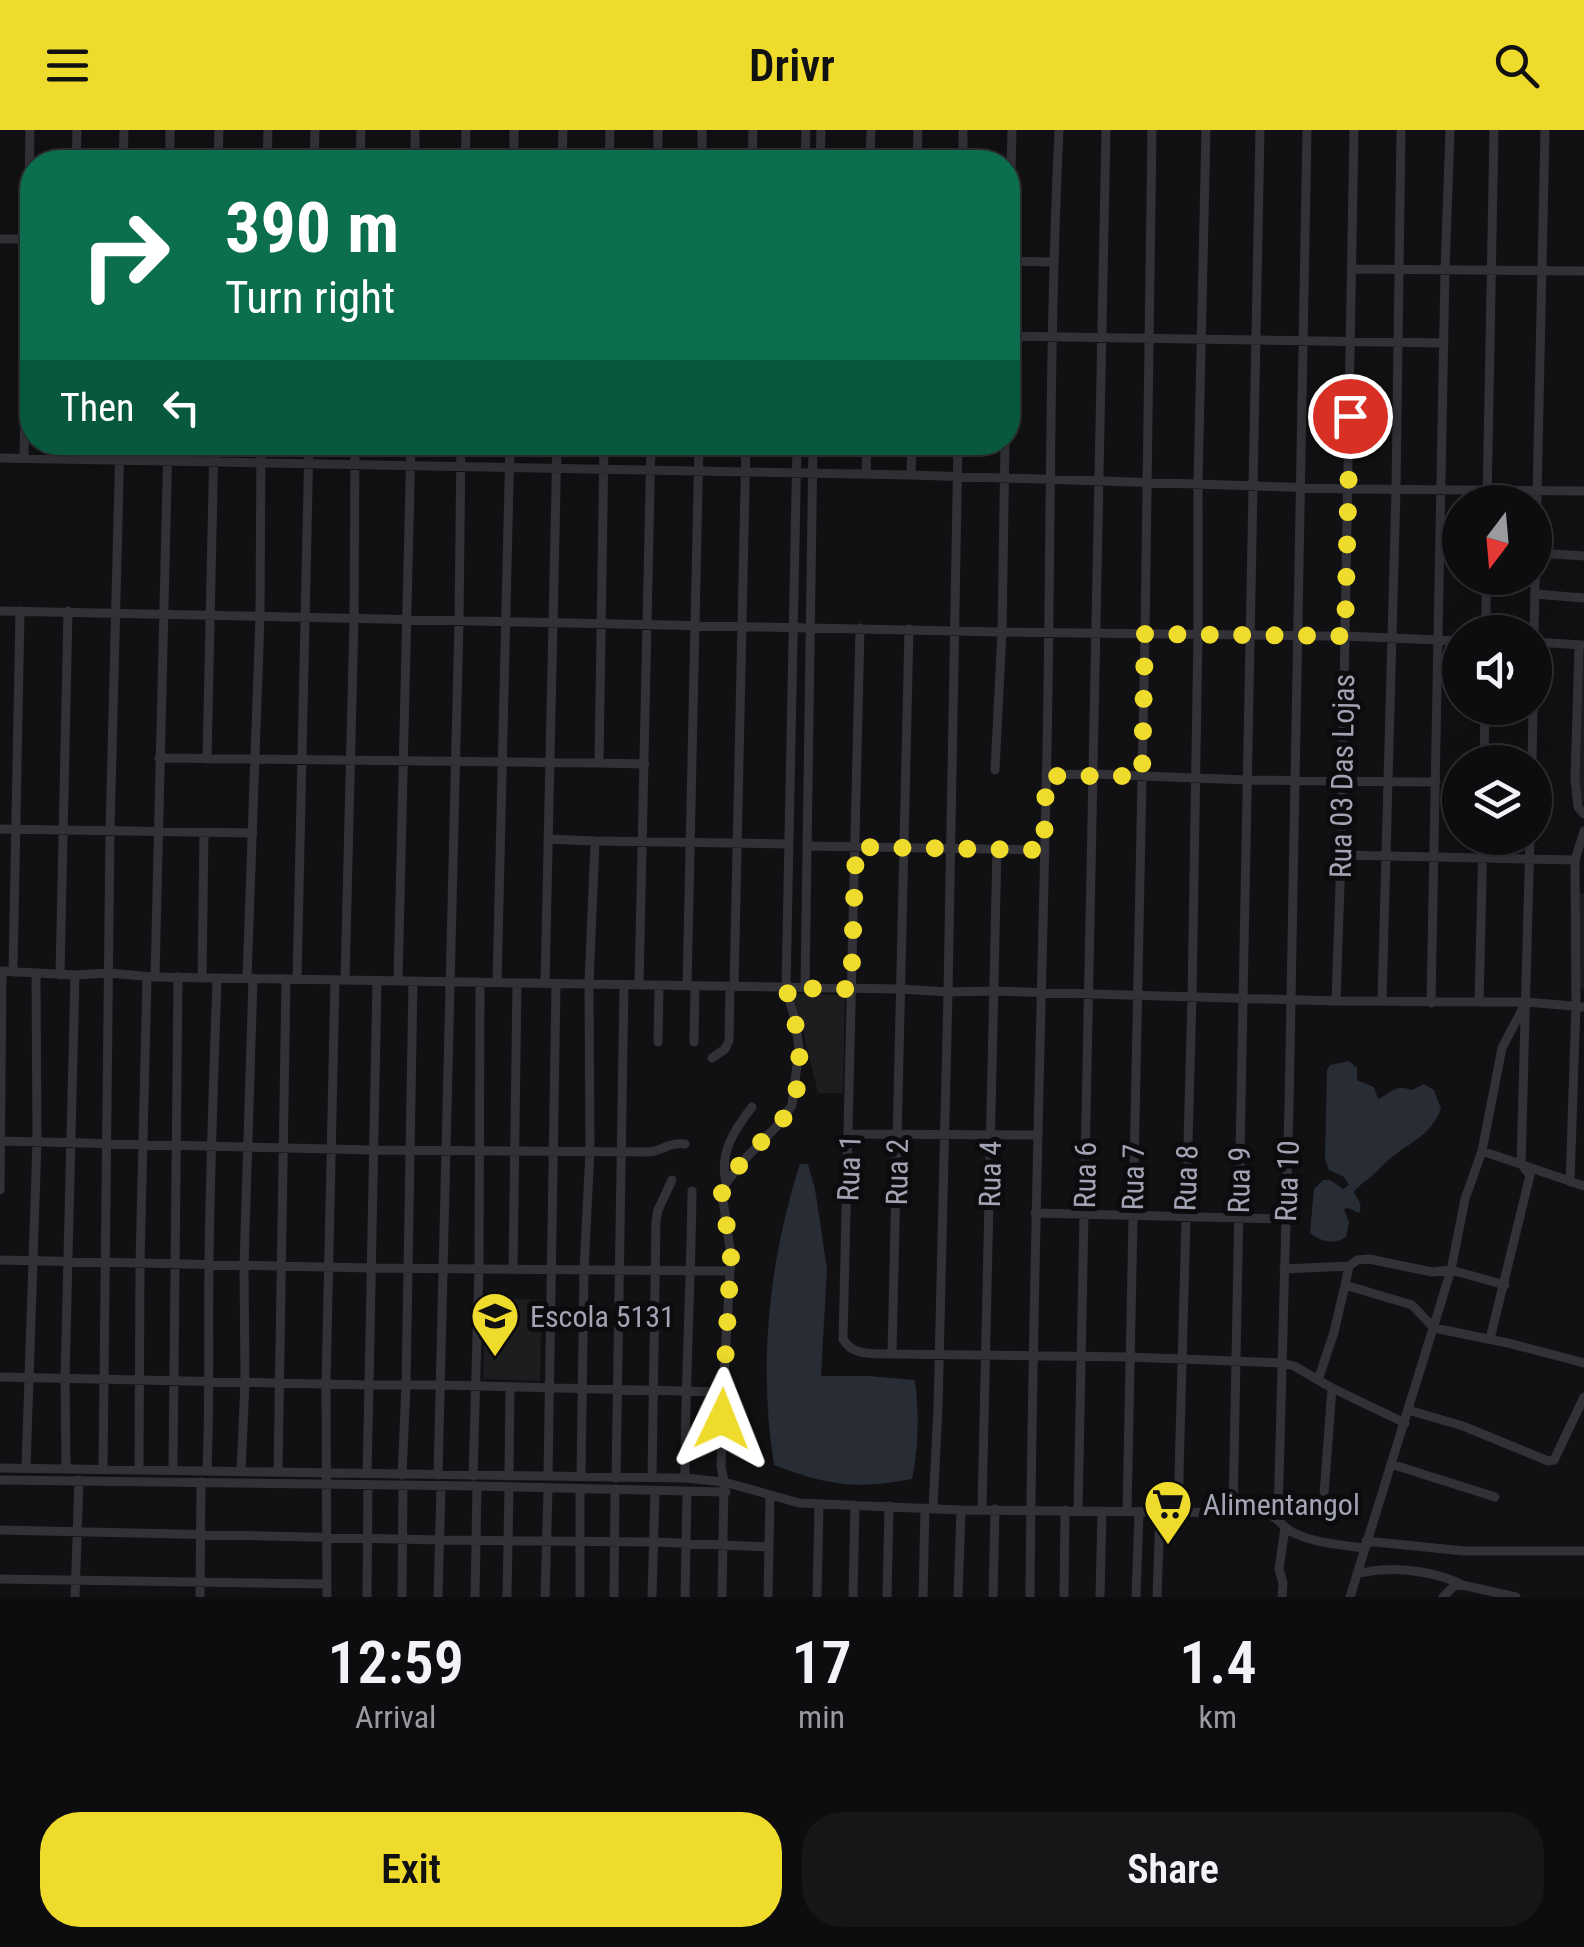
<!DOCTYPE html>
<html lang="en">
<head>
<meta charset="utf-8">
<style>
  :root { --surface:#0d0c0e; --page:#161517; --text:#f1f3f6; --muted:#9a9b9e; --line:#2d2c2e; --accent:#efdb2b }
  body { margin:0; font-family:"Roboto Condensed",sans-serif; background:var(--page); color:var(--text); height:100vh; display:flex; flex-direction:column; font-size:38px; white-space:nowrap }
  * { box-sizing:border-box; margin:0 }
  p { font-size:32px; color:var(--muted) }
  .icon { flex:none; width:55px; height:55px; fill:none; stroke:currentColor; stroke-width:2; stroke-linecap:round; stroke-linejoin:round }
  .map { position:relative; height:1467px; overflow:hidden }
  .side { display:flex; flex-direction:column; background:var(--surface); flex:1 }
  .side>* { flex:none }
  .hud { position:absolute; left:20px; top:20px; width:1000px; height:305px; border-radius:40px; box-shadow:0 10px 40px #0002,0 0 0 2px var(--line); background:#0b6e4f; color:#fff; overflow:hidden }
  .needle { width:65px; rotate:196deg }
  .buttons { position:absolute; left:1442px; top:355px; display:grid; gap:20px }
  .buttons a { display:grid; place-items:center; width:110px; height:110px; border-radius:50%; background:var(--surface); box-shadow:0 10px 40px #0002,0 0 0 2px var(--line); font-size:50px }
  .pin { position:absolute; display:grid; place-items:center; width:85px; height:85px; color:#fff; margin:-42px; border:5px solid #fff; border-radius:50%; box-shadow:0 2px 10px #0007 }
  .me { position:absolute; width:110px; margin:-55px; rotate:2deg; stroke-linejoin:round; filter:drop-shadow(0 0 8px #0008) }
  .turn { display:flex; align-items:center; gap:35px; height:210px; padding:0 40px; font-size:45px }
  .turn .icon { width:130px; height:130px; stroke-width:2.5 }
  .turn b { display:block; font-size:70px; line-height:85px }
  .then { display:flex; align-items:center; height:95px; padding:0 40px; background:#0003; gap:20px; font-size:38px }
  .eta { display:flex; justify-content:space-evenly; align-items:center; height:170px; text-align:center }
  .eta b { font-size:60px; font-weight:600; line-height:70px }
  .action { display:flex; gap:20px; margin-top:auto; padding:20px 40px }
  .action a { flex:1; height:115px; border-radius:40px; background:var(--accent); color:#111; font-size:40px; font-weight:600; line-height:115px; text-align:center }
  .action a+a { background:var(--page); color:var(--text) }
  header { display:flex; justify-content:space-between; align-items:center; height:130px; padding:0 40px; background:var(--accent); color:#111; font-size:45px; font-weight:600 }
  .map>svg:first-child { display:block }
  .built { fill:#1d1c1f }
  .water { fill:#272c35 }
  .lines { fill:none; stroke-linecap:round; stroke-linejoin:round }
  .minor { stroke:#323137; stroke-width:9 }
  .route { stroke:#efdb2b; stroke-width:18; stroke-dasharray:0 32.4 }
  .labels { text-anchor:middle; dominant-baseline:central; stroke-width:10; stroke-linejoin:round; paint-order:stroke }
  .street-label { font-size:30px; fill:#a2a3b3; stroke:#0c0b0d }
  .poi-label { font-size:30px; fill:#a2a3b3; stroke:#0c0b0d; text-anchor:start }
</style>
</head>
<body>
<header><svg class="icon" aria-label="menu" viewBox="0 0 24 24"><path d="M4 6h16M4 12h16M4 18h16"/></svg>Drivr<svg class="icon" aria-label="search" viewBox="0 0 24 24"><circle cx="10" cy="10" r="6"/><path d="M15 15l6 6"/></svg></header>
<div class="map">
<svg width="1584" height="1467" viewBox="0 0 1584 1467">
  <rect width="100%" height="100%" fill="#111012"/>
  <path class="built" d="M 1582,518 L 1584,518 L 1584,677 L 1578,655 Z
    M 1576,762 L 1584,763 L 1584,859 L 1577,858 Z
    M 794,864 L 845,865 L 843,963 L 818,963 Z
    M 485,1168 L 542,1170 L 540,1251 L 483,1249 Z"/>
  <path class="water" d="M 1349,931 L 1357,938 L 1357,950 L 1374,957 L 1378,969 C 1393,963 1393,954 1412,960 L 1424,954 L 1434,960 L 1441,979 C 1430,1005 1417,1008 1396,1024 C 1387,1030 1380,1039 1372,1046 C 1365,1052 1360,1054 1354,1062 C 1358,1071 1363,1073 1359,1083 L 1348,1078 L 1344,1079 L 1349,1092 L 1346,1107 C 1334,1115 1321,1112 1310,1103 L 1314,1059 L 1323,1050 L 1330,1050 L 1343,1059 L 1349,1055 L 1344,1047 L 1329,1040 L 1325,1029 L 1327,940 L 1330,935 Z
    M 800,1034 L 808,1034 L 815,1059 L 827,1139 L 821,1246 L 869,1246 L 915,1250 C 919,1284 919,1316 912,1349 C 856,1360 826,1355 774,1335 C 758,1235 769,1130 800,1034 Z"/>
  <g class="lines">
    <path class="minor" d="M 76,32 L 77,0
      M 123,32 L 124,0
      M 170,32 L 170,0
      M 218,32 L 219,0
      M 267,32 L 268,0
      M 314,32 L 315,0
      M 360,32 L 361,0
      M 415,32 L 415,0
      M 465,32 L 466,0
      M 514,32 L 514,0
      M 562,32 L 563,0
      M 609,32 L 610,0
      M 658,32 L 658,0
      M 702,32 L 702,0
      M 752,32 L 753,0
      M 805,32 L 806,0
      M 820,32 L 821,0
      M 870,32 L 871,0
      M 917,32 L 918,0
      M 963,32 L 963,0
      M 0,109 L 32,109
      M 1008,131 L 1053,132
      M 1009,131 L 1012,0
      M 1351,139 L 1584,141
      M 1008,206 L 1444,213
      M 1008,221 L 1008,206
      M 604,312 L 599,633 L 645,634
      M 0,328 L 911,345 L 1348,359 L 1584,361
      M 24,328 L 30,0
      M 72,329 L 72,312
      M 866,345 L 867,312
      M 911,345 L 912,312
      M 1487,372 L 1494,0
      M 1537,423 L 1584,426
      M 1535,464 L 1584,468
      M 0,481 L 1002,502 L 1345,506 L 1460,511
      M 860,498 L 843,1209 C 853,1227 874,1223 892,1224 L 1129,1227 L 1282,1233 L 1294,1236 L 1332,1258 L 1405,1293
      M 1486,502 L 1486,448
      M 1534,502 L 1545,0
      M 1535,512 L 1582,515
      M 1579,515 L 1575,649 L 1578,677 L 1584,684
      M 159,628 L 599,633
      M 207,629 L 214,312
      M 1484,632 L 1485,578
      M 1532,632 L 1533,578
      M 995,640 L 1002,502 L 1005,312
      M 1046,645 L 1093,644 L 1247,650 L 1436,652
      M 0,699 L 253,703
      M 548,709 L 595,711
      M 807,716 L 1044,720
      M 1341,725 L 1575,730
      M 0,841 L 75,845 L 108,843 L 155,847 L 900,859 L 948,862 L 993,861 L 1336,871 L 1526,872 L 1584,877
      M 13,842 L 20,481
      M 60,845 L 68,481
      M 155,847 L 168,312
      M 202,848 L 204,703
      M 247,848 L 260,487 L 261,312
      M 297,849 L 309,312
      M 345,850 L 354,489 L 355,312
      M 398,851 L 411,312
      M 497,853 L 510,312
      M 545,854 L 557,312
      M 639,855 L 651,312
      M 687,856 L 699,312
      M 734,857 L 746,312
      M 805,858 L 813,312
      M 1336,871 L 1341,725 L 1354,0
      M 1382,871 L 1396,359 L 1401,0
      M 1479,872 L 1483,708
      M 1431,873 L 1445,141 L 1450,0
      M 658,912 L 659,856
      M 694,912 L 695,856
      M 712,928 L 725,919 L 729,911 L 730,857
      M 850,1004 L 1037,1005
      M 0,1011 L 372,1020 L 646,1022 C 663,1022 666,1012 685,1014
      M 1482,1021 L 1584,1056
      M 1570,1052 L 1576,875 L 1575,730 L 1584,701
      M 726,1053 C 719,1023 734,1000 752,977
      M 0,1060 L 2,841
      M 1035,1083 L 1286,1089
      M 0,1130 L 371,1138 L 729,1141
      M 1349,1136 L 1345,1155 L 1412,1175 L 1434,1198 L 1508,1213 L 1584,1233
      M 1284,1139 L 1349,1136 L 1357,1130 L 1369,1129 L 1432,1142 L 1451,1140 L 1505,1155
      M 513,1140 L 517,853
      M 1490,1209 L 1530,1045 L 1521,1034 L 1530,708
      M 892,1224 L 909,499
      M 0,1247 L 369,1255 L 377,851
      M 1318,1250 L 1334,1202 L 1345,1155
      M 1408,1280 L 1463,1296 L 1548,1331 L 1554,1330 L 1584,1267
      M 1391,1334 L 1495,1367
      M 26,1337 L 37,1012 L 36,845
      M 0,1338 L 685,1348 L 724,1352 L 799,1373 L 961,1380 L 1266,1383 C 1278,1387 1281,1396 1292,1402 C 1314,1413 1340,1415 1364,1418
      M 66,1338 L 65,1248 L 75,845
      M 103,1339 L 110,701 L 120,312
      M 139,1339 L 140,1133 L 147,847
      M 173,1339 L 178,847
      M 207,1340 C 210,1271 208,1202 209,1133 C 210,1038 214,943 217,848
      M 241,1341 L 245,1252 L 244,1135 L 253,848
      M 278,1342 L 286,849
      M 367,1344 L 369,1255 L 441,1255 L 723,1262
      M 402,1345 L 406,1256 L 413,851
      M 438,1345 L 459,491 L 461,312
      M 473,1346 L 479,1139 L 480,852
      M 509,1346 L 510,1257
      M 548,1346 L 556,854
      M 581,1347 L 584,1139 L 590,1021 L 589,854 L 595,711 L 789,714
      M 616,1348 L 624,855
      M 652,1348 L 656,1090 L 658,1080 L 672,1050
      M 685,1348 C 685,1252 691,1157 692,1061
      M 0,1350 L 477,1356 L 726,1362
      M 933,1378 L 938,1277 L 948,862 L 958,312
      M 1323,1378 L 1332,1258
      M 982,1379 L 997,718
      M 1078,1381 L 1106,0
      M 1127,1382 L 1145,504 L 1152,0
      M 1178,1382 L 1192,867 L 1198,504 L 1198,353 L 1206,0
      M 1233,1382 L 1260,0
      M 1278,1387 L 1289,977 L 1307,0
      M 0,1400 L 440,1410 L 654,1412 L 769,1417
      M 1366,1411 L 1464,1421 L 1584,1421
      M 1357,1443 C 1366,1443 1373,1440 1381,1440 C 1406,1438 1440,1443 1462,1455
      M 0,1449 L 327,1454
      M 75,1467 L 79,1350
      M 200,1467 L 201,1352
      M 327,1467 L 326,1254 L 335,850
      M 367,1467 L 368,1356
      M 402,1467 L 403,1356
      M 438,1467 L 441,1357
      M 475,1467 L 477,1356
      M 507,1467 L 509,1358
      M 545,1467 L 548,1359
      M 580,1467 L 580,1360
      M 614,1467 L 615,1361
      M 652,1467 L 655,1362
      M 685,1467 L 687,1362
      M 722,1467 L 724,1352 L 721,1336 L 723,1262 L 731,1126 L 722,1063 L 726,1053 L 744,1030 L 780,993 L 792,975 L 799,919 L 795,889 L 786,858 L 797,312
      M 768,1467 L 770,1366
      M 817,1467 L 819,1374
      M 853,1467 L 855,1375
      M 887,1467 L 889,1376
      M 923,1467 L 925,1378
      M 958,1467 L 961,1380
      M 993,1467 L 995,1379
      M 1030,1467 C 1032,1185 1041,902 1047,620 C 1051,413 1049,206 1059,0
      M 1064,1467 L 1065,1380
      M 1100,1467 L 1102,1381
      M 1136,1467 L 1139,1382
      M 1157,1467 L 1160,1382
      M 1282,1467 L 1283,1453 L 1279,1439 L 1285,1398
      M 1350,1467 L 1451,1140 L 1465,1069 L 1482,1021 L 1502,918 L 1526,872
      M 1443,1467 L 1454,1456 L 1462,1455 L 1516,1467"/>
  </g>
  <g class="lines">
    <path class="route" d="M 722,1289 L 731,1126 L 722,1063 C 731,1041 749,1025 765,1008 C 775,998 788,986 793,972 C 806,935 797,893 786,858 L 851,859 L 856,717 L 1044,720 L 1046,646 L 1142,646 L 1145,504 L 1345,506 L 1350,286"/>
  </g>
  <defs>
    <g id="school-pin" transform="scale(2.5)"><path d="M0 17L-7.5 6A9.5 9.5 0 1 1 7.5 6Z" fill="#efdb2b" stroke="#0c0b0d"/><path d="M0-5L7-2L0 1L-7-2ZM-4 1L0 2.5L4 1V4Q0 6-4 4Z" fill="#111"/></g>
    <g id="supermarket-pin" transform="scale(2.5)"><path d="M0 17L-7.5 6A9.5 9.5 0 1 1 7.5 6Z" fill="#efdb2b" stroke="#0c0b0d"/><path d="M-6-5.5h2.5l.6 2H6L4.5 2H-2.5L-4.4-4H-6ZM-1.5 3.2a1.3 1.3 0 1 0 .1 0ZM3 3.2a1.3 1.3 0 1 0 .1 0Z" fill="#111"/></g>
  </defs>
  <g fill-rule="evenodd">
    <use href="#school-pin" x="495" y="1186"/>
    <use href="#supermarket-pin" x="1168" y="1374"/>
  </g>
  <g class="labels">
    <g class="street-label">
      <text transform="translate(1342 646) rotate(-89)">Rua 03 Das Lojas</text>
      <text transform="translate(849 1038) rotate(-88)">Rua 1</text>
      <text transform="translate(897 1042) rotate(-89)">Rua 2</text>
      <text transform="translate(990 1044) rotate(-89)">Rua 4</text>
      <text transform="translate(1085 1045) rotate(-89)">Rua 6</text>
      <text transform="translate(1133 1047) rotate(-89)">Rua 7</text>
      <text transform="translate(1186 1048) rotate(-88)">Rua 8</text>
      <text transform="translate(1239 1050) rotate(-89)">Rua 9</text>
      <text transform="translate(1287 1051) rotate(-88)">Rua 10</text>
    </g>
    <g class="poi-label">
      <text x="530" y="1186">Escola 5131</text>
      <text x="1203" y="1374">Alimentangol</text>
    </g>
  </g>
</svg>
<div class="buttons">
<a><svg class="needle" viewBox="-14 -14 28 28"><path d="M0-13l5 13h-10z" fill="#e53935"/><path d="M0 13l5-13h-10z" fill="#9a9b9e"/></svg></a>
<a><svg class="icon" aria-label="sound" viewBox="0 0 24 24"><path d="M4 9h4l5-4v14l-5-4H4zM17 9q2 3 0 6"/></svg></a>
<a><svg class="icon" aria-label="layers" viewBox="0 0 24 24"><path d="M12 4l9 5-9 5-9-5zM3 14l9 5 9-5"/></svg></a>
</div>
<div class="pin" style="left:1350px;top:286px;background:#d93025"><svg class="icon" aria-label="arrive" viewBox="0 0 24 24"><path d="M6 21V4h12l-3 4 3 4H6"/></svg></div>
<svg class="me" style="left:722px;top:1289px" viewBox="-20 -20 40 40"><path d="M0-17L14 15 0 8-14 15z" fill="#efdb2b" stroke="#fff" stroke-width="4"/></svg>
<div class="hud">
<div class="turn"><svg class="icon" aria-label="right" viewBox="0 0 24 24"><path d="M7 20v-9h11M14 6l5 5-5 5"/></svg><div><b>390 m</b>Turn right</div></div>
<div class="then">Then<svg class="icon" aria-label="left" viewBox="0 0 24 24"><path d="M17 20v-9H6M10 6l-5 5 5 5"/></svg></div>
</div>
</div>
<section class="side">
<div class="eta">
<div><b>12:59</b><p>Arrival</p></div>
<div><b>17</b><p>min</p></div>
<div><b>1.4</b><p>km</p></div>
</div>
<div class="action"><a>Exit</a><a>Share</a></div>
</section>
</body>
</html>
